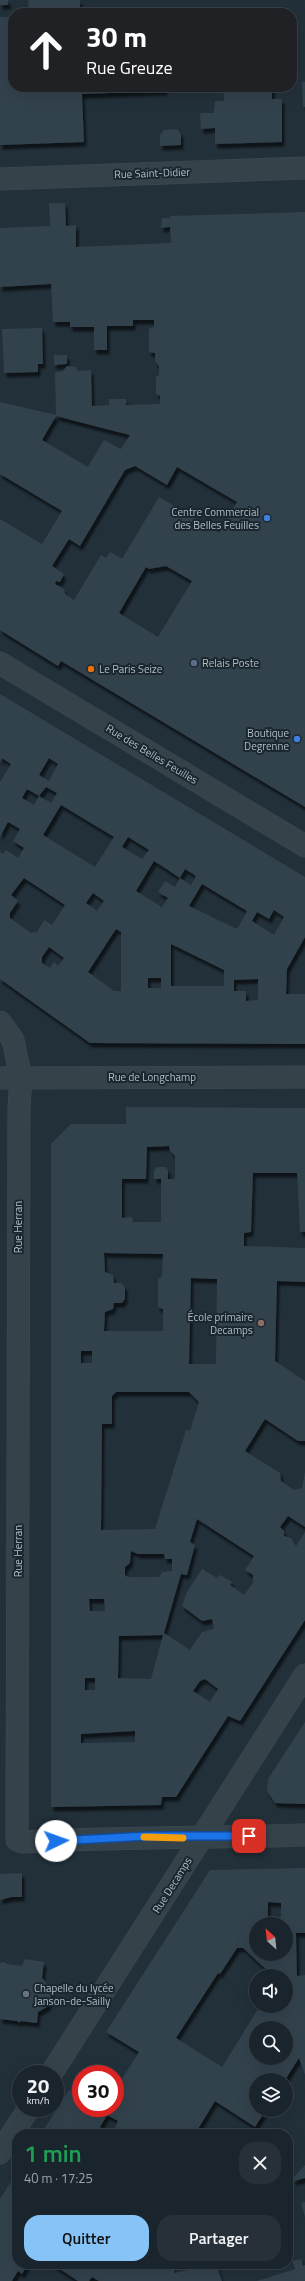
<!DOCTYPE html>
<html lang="fr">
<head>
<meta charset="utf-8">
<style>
  :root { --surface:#1a242c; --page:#273038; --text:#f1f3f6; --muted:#9fa4a9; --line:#384148; --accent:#86c3f6 }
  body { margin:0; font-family:"Titillium Web",sans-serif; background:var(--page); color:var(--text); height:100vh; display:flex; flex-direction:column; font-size:15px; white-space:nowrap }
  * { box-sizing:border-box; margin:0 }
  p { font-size:13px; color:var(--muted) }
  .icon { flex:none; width:22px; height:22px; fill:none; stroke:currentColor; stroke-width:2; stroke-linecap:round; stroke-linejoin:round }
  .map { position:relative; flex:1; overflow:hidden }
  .side { position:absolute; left:12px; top:2129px; width:281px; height:140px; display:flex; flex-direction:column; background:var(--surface); border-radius:16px; box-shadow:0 4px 16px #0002,0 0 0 1px var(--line) }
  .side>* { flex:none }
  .hud { position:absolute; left:8px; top:8px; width:289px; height:84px; border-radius:16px; box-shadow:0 4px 16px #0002,0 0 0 1px var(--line); background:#202124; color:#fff; overflow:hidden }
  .needle { width:26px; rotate:333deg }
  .controls { position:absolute; left:249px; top:1917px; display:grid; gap:8px }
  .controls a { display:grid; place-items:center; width:44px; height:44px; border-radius:50%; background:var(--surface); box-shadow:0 4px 16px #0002,0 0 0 1px var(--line); font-size:20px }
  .speed { position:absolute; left:12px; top:2065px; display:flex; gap:8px; font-size:20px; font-weight:700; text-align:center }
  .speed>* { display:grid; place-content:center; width:52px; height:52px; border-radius:50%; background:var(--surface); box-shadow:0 4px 16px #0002,0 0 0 1px var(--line); line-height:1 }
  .speed small { font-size:10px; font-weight:400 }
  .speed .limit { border:6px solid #d22; background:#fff; color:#111 }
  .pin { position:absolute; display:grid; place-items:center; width:34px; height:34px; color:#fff; margin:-17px; border-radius:8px; box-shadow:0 2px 6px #0006 }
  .me { position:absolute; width:44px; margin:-22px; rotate:87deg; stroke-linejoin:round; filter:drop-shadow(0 0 3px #0008) }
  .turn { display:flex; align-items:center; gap:14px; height:84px; padding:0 12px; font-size:18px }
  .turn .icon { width:52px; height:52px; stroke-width:2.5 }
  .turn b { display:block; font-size:28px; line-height:34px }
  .round { display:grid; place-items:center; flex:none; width:42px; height:42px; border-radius:16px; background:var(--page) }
  .headline { display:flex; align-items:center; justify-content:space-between; height:68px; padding:0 12px }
  h1 { font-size:24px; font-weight:600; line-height:30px; color:#1e9e55 }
  .primary-button { display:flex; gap:8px; margin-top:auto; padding:8px 12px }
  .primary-button a { flex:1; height:46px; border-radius:16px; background:var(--accent); color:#111; font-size:16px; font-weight:600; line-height:46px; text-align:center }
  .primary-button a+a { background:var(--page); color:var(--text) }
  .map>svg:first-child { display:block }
  .building { fill:#31424e; fill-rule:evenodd; filter:url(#shadow) }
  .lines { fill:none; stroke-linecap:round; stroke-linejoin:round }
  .minor-casing { stroke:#3f4b53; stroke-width:23 }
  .minor { stroke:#36424a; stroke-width:22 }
  .route-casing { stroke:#114b97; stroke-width:10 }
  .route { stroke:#1a73e8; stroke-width:7 }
  .slow { stroke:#f59e0b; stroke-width:7 }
  .shop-dot { fill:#3f7fe0; stroke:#1b272f; stroke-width:1.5 }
  .service-dot { fill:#5c6f8a; stroke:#1b272f; stroke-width:1.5 }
  .food-dot { fill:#e8710a; stroke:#1b272f; stroke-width:1.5 }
  .education-dot { fill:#8d6e63; stroke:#1b272f; stroke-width:1.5 }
  .worship-dot { fill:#6b7280; stroke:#1b272f; stroke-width:1.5 }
  .labels { text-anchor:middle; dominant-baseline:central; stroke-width:4; stroke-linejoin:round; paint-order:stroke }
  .street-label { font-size:11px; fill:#b1bdc6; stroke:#1b272f }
  .poi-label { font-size:11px; fill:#b1bdc6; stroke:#1b272f; text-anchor:end }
</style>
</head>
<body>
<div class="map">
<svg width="305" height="2281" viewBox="0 0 305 2281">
  <defs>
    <filter id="shadow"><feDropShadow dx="2.5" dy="4.5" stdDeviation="1" flood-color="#0009"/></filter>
  </defs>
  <rect width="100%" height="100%" fill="#22303a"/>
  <path class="building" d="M 0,0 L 8,0 L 8,5 L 0,5 Z
    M 28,0 L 80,0 L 80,13 L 29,13 Z
    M 0,17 L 13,17 L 13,87 L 165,87 L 165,91 L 82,94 L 84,142 L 0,145 Z
    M 302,82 L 305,82 L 305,107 L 303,107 Z
    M 223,87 L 272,87 L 272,99 L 282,99 L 282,142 L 215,144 L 215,128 L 201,129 L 200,113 L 214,113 L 215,101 L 224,101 Z
    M 177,129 L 181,134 L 181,145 L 160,146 L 160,135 L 164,130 Z
    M 49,203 L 65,203 L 66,226 L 76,225 L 76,247 L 171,243 L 170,227 L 161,228 L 162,218 L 170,218 L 170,216 L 305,212 L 305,807 L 61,661 L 58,666 L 0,630 L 0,519 L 42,544 L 62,511 L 0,474 L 0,402 L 56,415 L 55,372 L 63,371 L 67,366 L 76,367 L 78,371 L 91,370 L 92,406 L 109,405 L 109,399 L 126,399 L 126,405 L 160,404 L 160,396 L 156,394 L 156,377 L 159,375 L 159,366 L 155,361 L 155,353 L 149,352 L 149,329 L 154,327 L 154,320 L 133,320 L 133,326 L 107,326 L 107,350 L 94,350 L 94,327 L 70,327 L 70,322 L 53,322 L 51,284 L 0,287 L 0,228 L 50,226 ZM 56,416 L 106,429 L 130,435 L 121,449 L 104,440 L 88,467 L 42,440 ZM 135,466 L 167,485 L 177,467 L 237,502 L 219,533 L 159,497 L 122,559 L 110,552 L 106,558 L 101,555 L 74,600 L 65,594 L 64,589 L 55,584 L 56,581 L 60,582 L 64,574 L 52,566 L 69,539 L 80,546 L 125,470 ZM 166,566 L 192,581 L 158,637 L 119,613 L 146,567 L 149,569 Z
    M 42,328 L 43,364 L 38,364 L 38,372 L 4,373 L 2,329 Z
    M 54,355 L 67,355 L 67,364 L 54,365 Z
    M 0,694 L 305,877 L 305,937 L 287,969 L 286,994 L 305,994 L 305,1044 L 90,1043 L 0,979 L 0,852 L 3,854 L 6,850 L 18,858 L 24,848 L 13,841 L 20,829 L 8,822 L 0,837 L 0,782 L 11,764 L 2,758 L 0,762 ZM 49,758 L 58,764 L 49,781 L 39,775 ZM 46,787 L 57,793 L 51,803 L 39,796 L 34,805 L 22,798 L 27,789 L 39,796 ZM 61,805 L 114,837 L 95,867 L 43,835 ZM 128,837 L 149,850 L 142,859 L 122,847 ZM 154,861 L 180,878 L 185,869 L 196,876 L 191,885 L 180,878 L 175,887 L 165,881 L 158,892 L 168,898 L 162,907 L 136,891 ZM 24,878 L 65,905 L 52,925 L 44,920 L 37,932 L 31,933 L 10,918 L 10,913 L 18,901 L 11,895 ZM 202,884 L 247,911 L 237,929 L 189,906 ZM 93,893 L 104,901 L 97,911 L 86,903 ZM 274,910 L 284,917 L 274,935 L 252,921 L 257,912 L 269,919 ZM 116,929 L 121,932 L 121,991 L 114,991 L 88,972 ZM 171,944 L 224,970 L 224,986 L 171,986 ZM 49,947 L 64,958 L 58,966 L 54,962 L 50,968 L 42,963 L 42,957 ZM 148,978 L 161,978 L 161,988 L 148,988 ZM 258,979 L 258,1000 L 246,1001 L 246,991 L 234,991 L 234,980 Z
    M 126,1107 L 305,1108 L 305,1232 L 300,1232 L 297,1173 L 253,1173 L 251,1232 L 244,1233 L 244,1246 L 305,1248 L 305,1282 L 277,1281 L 275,1361 L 305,1381 L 305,1441 L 298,1441 L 265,1419 L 245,1451 L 280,1473 L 281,1481 L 294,1490 L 302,1488 L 305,1472 L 305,1527 L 288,1516 L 280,1527 L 284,1531 L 284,1536 L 291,1538 L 296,1546 L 305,1532 L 305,1620 L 240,1721 L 228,1716 L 176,1797 L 162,1797 L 161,1805 L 51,1807 L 51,1144 L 71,1124 L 126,1124 ZM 169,1146 L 170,1151 L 175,1156 L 175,1179 L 168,1179 L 168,1170 L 165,1167 L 157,1167 L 154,1170 L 154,1179 L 161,1179 L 161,1222 L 133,1222 L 132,1217 L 122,1218 L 122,1179 L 146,1179 L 147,1147 ZM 104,1253 L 163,1254 L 162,1276 L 158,1279 L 158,1307 L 163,1309 L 163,1331 L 104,1331 L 105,1312 L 113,1309 L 114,1303 L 122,1303 L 125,1299 L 125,1287 L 121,1283 L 114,1283 L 113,1275 L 105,1272 ZM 191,1278 L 217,1279 L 216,1364 L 189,1364 ZM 81,1351 L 92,1351 L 92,1363 L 81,1363 ZM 116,1392 L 189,1392 L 199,1402 L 190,1431 L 186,1430 L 155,1529 L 101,1530 L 102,1424 L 112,1424 L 112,1396 ZM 197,1519 L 254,1556 L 245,1570 L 253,1575 L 253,1583 L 244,1595 L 230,1585 L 232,1582 L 220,1575 L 217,1578 L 202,1569 L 187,1592 L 182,1606 L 202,1621 L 212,1619 L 214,1629 L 202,1632 L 190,1650 L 164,1633 L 181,1574 L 187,1575 L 195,1545 L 190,1542 ZM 131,1551 L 138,1554 L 164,1554 L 165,1559 L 172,1559 L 172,1571 L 162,1572 L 159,1577 L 128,1577 L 125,1575 L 125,1567 L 130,1563 ZM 89,1599 L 104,1599 L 105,1611 L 90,1611 ZM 163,1635 L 151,1679 L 118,1678 L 119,1636 ZM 85,1678 L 95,1678 L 95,1690 L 85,1690 ZM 205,1679 L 218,1689 L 210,1702 L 193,1691 L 200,1681 ZM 135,1731 L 135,1742 L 81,1743 L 81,1734 Z
    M 305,1722 L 305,1804 L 275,1803 L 267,1791 L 268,1779 Z
    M 305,1868 L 305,1933 L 296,1933 L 297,1976 L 305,1975 L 305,2075 L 299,2058 L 285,2080 L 256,2080 L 256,2110 L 266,2110 L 255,2127 L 215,2101 L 195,2134 L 41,2134 L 69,2090 L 81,2098 L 81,2108 L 97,2108 L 101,2111 L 103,2108 L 115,2108 L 115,2090 L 139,2052 L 106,2032 L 210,1870 ZM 268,1902 L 281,1903 L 281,1917 L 268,1918 ZM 256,1924 L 286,1924 L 286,1954 L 256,1954 ZM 237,1948 L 243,1948 L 269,1972 L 269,1976 L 286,1976 L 286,2006 L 260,2006 L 222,2067 L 176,2038 L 218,1973 L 220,1974 ZM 256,2028 L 286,2028 L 286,2058 L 256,2058 ZM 107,2115 L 118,2121 L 115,2128 L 109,2129 L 107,2132 L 100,2127 Z
    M 22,1873 L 22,1897 L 11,1897 L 0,1900 L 0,1874 Z
    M 25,1959 L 44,1962 L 42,1978 L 52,1990 L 50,2003 L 47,2007 L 38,2012 L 37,2023 L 20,2021 L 20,2023 L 17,2021 L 0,2019 L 0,1963 L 4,1962 L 7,1964 L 22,1966 Z
    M 305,2165 L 305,2178 L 294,2181 L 293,2178 Z
    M 17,2172 L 17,2264 L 28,2264 L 22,2274 L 18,2271 L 12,2281 L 0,2281 L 0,2199 Z
    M 305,2202 L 305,2217 L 301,2203 Z
    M 301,2259 L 303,2266 L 305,2265 L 305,2281 L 257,2281 L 295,2269 L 292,2261 Z
    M 52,2264 L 172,2264 L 175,2273 L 196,2268 L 198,2264 L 216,2264 L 222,2281 L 99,2281 L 92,2277 L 89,2281 L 78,2281 Z"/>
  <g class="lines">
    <g class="minor-casing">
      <path id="minor" d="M 0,179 L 305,168
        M 0,663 L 305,846
        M 0,1022 L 13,1040 L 21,1078 L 19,1107 L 17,1840 L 23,1842 C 117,1837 211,1838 305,1835
        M 0,1078 L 305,1077
        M 51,2074 L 305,1675
        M 0,2153 L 29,2108"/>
    </g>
    <use href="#minor" class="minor"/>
  </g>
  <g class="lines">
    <g class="route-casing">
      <path id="route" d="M 56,1841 L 148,1836 L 249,1836"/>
    </g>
    <use href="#route" class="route"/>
    <path class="slow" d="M 144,1837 L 183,1838"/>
  </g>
  <g class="shop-dot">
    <circle cx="267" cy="518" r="4"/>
    <circle cx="297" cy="739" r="4"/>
  </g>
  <circle class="service-dot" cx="194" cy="663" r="4"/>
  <circle class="food-dot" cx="91" cy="669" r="4"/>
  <circle class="education-dot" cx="261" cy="1323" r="4"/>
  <circle class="worship-dot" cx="26" cy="1994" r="4"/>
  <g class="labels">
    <g class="street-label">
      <text transform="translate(152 173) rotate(-2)">Rue Saint-Didier</text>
      <text transform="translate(152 754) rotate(31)">Rue des Belles Feuilles</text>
      <text x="152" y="1077">Rue de Longchamp</text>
      <text transform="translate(18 1227) rotate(-90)">Rue Herran</text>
      <text transform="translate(18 1551) rotate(-90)">Rue Herran</text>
      <text transform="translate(172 1885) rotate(-58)">Rue Decamps</text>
    </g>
    <g class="poi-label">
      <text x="259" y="512">Centre Commercial<tspan x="259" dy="13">des Belles Feuilles</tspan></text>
      <text x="202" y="663" text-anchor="start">Relais Poste</text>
      <text x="99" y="669" text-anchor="start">Le Paris Seize</text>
      <text x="289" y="733">Boutique<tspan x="289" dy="13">Degrenne</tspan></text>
      <text x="253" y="1317">École primaire<tspan x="253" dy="13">Decamps</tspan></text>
      <text x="34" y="1988" text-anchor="start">Chapelle du lycée<tspan x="34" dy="13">Janson-de-Sailly</tspan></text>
    </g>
  </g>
</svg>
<div class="controls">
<a><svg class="needle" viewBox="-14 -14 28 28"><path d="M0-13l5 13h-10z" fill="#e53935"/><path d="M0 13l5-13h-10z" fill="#9fa4a9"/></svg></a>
<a><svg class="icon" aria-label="sound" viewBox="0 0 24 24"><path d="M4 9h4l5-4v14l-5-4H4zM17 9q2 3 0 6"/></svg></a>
<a><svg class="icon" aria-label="search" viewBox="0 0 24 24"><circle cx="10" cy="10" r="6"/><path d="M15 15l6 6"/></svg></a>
<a><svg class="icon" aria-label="layers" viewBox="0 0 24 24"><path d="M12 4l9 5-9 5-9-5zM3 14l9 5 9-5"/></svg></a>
</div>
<div class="speed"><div>20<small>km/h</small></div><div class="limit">30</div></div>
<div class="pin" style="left:249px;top:1836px;background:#d93025"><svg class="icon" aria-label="arrive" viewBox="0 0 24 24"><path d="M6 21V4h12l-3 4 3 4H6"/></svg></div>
<svg class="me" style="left:56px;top:1841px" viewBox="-20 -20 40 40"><circle r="19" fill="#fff"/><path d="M0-13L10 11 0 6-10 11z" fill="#1a73e8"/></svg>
<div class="hud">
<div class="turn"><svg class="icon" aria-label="ahead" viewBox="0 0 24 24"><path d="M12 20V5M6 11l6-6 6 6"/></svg><div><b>30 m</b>Rue Greuze</div></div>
</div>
<section class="side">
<div class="headline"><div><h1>1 min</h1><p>40 m · 17:25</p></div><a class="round"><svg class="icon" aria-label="close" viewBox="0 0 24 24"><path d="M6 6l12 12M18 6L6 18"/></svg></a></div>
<div class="primary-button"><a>Quitter</a><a>Partager</a></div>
</section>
</div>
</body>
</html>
